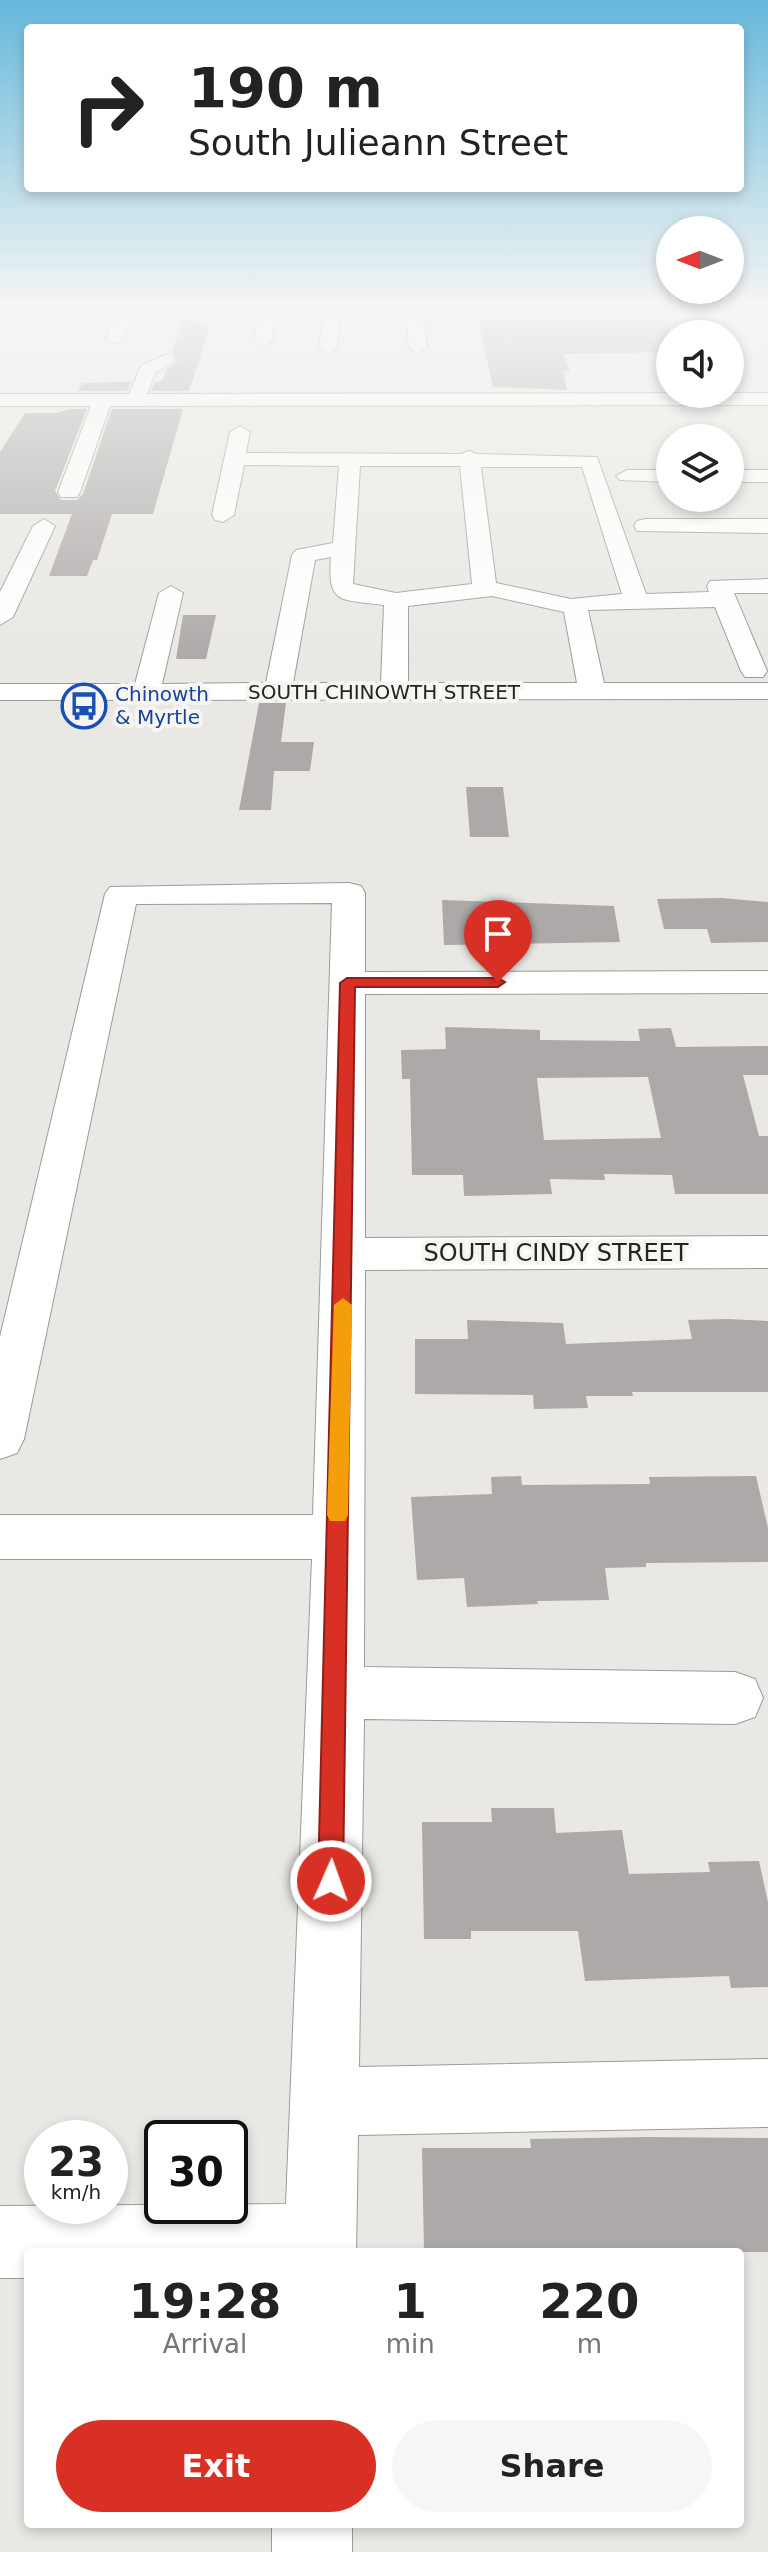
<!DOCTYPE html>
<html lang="en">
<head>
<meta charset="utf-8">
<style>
  :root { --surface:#fff; --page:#f6f6f6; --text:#222; --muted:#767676; --accent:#d93025 }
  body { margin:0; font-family:"DejaVu Sans",sans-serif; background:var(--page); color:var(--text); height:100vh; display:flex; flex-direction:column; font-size:30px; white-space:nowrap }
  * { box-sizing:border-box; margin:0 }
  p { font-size:26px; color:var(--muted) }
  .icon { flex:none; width:44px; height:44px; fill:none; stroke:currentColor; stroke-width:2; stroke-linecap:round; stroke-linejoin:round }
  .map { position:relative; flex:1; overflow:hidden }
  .details { position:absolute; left:24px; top:2248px; width:720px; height:280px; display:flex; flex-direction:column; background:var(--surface); border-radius:8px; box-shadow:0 4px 12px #0003 }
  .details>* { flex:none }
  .hud { position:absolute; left:24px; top:24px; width:720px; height:168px; border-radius:8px; box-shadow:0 4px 12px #0003; background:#fff; color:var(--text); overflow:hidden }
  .needle { width:52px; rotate:270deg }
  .fabs { position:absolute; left:656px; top:216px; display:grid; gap:16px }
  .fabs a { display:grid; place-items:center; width:88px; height:88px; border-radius:50%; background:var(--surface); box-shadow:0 4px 12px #0003; font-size:40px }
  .speed { position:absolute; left:24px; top:2120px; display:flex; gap:16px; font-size:40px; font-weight:700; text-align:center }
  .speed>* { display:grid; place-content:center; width:104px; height:104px; border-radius:50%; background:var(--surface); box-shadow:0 4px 12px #0003; line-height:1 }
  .speed small { font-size:20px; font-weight:400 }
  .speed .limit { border:4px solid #111; border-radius:12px; background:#fff; color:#111 }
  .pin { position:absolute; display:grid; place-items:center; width:68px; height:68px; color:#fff; margin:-82px -34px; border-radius:50% 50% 50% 0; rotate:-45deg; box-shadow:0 0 8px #0007 }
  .pin .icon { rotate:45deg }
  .me { position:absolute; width:88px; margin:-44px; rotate:2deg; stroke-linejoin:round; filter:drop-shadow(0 0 6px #0008) }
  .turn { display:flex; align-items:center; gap:28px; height:168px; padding:0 32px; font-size:36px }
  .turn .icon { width:104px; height:104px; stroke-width:2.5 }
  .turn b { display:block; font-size:56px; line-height:68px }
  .eta { display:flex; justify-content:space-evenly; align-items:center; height:136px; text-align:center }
  .eta b { font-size:48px; font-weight:700; line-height:56px }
  .button { display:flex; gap:16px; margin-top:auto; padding:16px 32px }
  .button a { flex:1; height:92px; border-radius:48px; background:var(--accent); color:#fff; font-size:32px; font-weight:700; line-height:92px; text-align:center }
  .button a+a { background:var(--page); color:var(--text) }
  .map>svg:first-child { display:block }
  .building { fill:#ada9a8; fill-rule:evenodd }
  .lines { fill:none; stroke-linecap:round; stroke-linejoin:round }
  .minor-casing { stroke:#9c9b98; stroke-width:2 }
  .major-casing { stroke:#9c9b98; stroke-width:2 }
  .minor { fill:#fff; fill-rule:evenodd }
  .major { fill:#fff; fill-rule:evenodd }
  .route { fill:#d93025; stroke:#8d1f18; stroke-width:2 }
  .slow { fill:#f59e0b }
  .labels { text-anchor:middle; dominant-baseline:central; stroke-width:8; stroke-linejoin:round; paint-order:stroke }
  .far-street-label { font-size:20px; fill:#242422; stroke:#f7f5f2 }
  .far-transit-label { font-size:20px; fill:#164399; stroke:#f7f5f2; text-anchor:start }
  .street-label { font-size:24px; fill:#242422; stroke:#f7f5f2 }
</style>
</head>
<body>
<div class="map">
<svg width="768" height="2552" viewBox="0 0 768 2552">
  <rect width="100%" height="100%" fill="#e9e8e4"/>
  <path class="building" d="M 184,318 L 210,327 L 189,391 L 151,391 L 155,382 L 163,380 L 166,369 L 179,360 L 172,353 Z
    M 478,319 L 670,319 L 670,352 L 563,354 L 570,371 L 563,371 L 567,390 L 493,387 Z
    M 131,382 L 127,391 L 78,391 L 82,383 Z
    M 70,409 L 87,409 L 55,491 L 61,500 L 77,500 L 83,494 L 112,409 L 183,409 L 153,514 L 112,514 L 97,560 L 93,560 L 87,576 L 49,576 L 72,514 L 0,514 L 0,452 L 25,413 L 56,413 Z
    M 183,615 L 216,615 L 206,659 L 176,659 Z
    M 259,703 L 286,703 L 281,742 L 314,742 L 310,771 L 274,771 L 271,810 L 239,810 Z
    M 466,787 L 503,787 L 509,837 L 470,837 Z
    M 722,898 L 768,902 L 768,942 L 711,943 L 707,929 L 664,929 L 657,899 Z
    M 442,900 L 614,906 L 620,942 L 444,945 Z
    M 445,1027 L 540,1030 L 540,1040 L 640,1041 L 638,1029 L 671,1028 L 676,1047 L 768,1046 L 768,1075 L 743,1075 L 759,1136 L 768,1136 L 768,1194 L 675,1194 L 672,1175 L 604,1174 L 605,1180 L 550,1179 L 552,1194 L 464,1196 L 463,1175 L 412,1175 L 410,1079 L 402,1079 L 401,1050 L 446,1049 ZM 648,1077 L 661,1138 L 544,1140 L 537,1078 Z
    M 728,1319 L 768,1321 L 768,1392 L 632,1392 L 633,1396 L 586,1396 L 588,1408 L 534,1409 L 533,1395 L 415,1394 L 415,1339 L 468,1339 L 467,1320 L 563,1323 L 566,1344 L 692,1339 L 688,1320 Z
    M 521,1476 L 522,1485 L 650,1484 L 649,1477 L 756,1476 L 768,1528 L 768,1562 L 646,1563 L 646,1567 L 605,1568 L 609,1600 L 537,1601 L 538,1604 L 467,1607 L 464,1578 L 417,1580 L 411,1497 L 492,1494 L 491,1477 Z
    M 491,1808 L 554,1808 L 556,1833 L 622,1830 L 629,1874 L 710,1872 L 708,1862 L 759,1861 L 768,1902 L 768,1987 L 731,1988 L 729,1976 L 585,1981 L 578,1931 L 471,1931 L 471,1939 L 424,1939 L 422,1822 L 492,1822 Z
    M 646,2137 L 768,2138 L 768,2252 L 424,2252 L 422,2148 L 531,2148 L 530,2139 Z"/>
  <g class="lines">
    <g class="minor-casing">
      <path id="minor" d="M 126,304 L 134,309 L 124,338 L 115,343 L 109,342 L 106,338 L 118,309 Z
        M 259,304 L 275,304 L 272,341 L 263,346 L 254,341 Z
        M 332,304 L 340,309 L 337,348 L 328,353 L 319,348 L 324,309 Z
        M 414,304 L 422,309 L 427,348 L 418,353 L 409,348 L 406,309 Z
        M 167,354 L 176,359 L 155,373 L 147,394 L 768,393 L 768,405 L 110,406 L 80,492 L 77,497 L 61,497 L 58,492 L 91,406 L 0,406 L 0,394 L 129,394 L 141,366 Z
        M 240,426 L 250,432 L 246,453 L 461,454 L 469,451 L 477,454 L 597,457 L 646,594 L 709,592 L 707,586 L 710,581 L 768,579 L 768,593 L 734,593 L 767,671 L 763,677 L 745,677 L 741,671 L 715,607 L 588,610 L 604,683 L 768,683 L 768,699 L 0,700 L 0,684 L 135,684 L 159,593 L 171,586 L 183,593 L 162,684 L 266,683 L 292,555 L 296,550 L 333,543 L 339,466 L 244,465 L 234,515 L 223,522 L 215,520 L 212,515 L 230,432 ZM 360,466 L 460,466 L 472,584 L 396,593 L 353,584 ZM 481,467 L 582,467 L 622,594 L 571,599 L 496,583 ZM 331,557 C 327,606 341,599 384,605 L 381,683 L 293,683 L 315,560 ZM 492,596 L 564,612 L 577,683 L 408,683 L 408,606 Z
        M 627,470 L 670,470 L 670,482 L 620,480 L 616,476 Z
        M 730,470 L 768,470 L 768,482 L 730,482 Z
        M 44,519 L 55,526 L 13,617 L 0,625 L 0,592 L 33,526 Z
        M 645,519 L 768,519 L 768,533 L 637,531 L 634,526 L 637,521 Z
        M 349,883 L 361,886 L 365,893 L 365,972 L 768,971 L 768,993 L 365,994 L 365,1238 L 768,1236 L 768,1268 L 365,1270 L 364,1667 L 735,1672 L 755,1679 L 763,1698 L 755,1717 L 735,1724 L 364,1719 L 359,2067 L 768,2059 L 768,2127 L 358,2135 L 356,2252 L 28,2252 L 28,2278 L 0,2278 L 0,2206 L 286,2204 L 312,1559 L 0,1559 L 0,1515 L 313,1515 L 332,903 L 136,904 L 24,1439 L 17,1453 L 0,1459 L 0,1337 L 105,894 L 110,887 Z
        M 272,2524 L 352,2524 L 352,2552 L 272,2552 Z"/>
    </g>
    <g class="major-casing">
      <path id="major" d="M 768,304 L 768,313 L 0,315 L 0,305 Z"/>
    </g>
    <use href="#minor" class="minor"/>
    <use href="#major" class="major"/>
  </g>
  <linearGradient id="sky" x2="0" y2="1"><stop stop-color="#67b8dc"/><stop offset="0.46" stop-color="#f5f5f3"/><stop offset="1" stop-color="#f5f5f3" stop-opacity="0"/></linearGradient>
  <rect width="768" height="661" fill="url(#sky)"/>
  <path class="route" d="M 347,978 L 498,978 L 505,982 L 498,987 L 355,987 L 343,1881 L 340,1890 L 331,1894 L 322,1890 L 318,1881 L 340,983 Z"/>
  <path class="slow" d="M 343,1298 L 352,1305 L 348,1515 L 345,1521 L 330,1521 L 327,1515 L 334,1305 Z"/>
  <defs>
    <g id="bus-ring" transform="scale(2.3)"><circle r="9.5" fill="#f7f5f2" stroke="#1a4fb4" stroke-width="1.5"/><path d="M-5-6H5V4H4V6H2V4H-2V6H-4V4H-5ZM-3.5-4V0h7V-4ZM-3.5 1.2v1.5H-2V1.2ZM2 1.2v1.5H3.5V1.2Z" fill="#1a4fb4"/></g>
  </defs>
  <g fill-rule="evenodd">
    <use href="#bus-ring" x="84" y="706"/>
  </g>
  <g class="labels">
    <g class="far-street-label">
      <text x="384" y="692">SOUTH CHINOWTH STREET</text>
    </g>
    <g class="far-transit-label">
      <text x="115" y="694">Chinowth<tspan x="115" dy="23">&amp; Myrtle</tspan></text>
    </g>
    <g class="street-label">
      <text x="556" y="1253">SOUTH CINDY STREET</text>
    </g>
  </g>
</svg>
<div class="fabs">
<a><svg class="needle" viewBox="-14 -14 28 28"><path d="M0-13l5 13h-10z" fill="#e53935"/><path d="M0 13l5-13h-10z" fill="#767676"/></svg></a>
<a><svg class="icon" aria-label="sound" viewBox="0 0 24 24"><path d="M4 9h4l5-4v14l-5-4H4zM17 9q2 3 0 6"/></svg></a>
<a><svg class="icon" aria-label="layers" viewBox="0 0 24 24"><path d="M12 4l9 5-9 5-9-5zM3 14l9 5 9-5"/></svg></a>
</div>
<div class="speed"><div>23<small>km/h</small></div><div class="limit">30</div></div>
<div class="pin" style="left:498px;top:982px;background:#d93025"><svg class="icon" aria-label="arrive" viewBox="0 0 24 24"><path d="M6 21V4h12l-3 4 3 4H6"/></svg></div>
<svg class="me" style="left:331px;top:1881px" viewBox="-20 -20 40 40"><circle r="17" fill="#d93025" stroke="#fff" stroke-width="3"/><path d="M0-11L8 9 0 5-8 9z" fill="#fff"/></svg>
<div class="hud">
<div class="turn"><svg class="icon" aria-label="right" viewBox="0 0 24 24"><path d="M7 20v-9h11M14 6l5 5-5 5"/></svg><div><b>190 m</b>South Julieann Street</div></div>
</div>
<section class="details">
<div class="eta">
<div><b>19:28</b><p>Arrival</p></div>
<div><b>1</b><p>min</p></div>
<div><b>220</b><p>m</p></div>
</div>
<div class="button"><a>Exit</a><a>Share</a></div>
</section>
</div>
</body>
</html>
